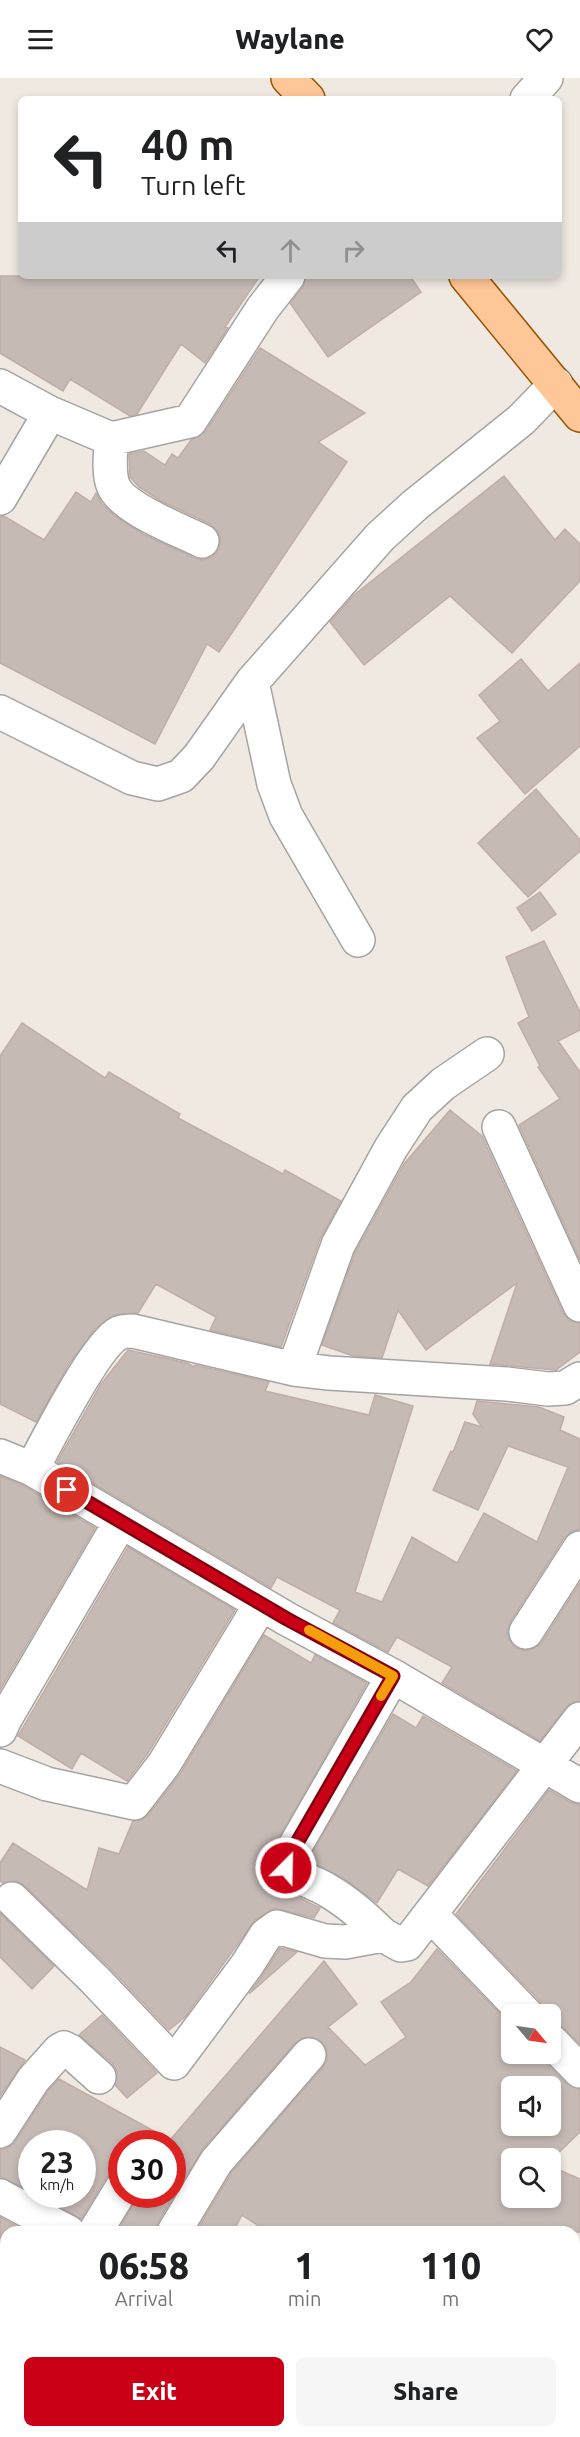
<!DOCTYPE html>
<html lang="en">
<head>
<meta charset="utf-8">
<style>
  :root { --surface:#fff; --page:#f6f6f6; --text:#202124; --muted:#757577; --accent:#ca0017 }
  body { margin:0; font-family:Ubuntu,sans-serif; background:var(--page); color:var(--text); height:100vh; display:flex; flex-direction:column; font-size:22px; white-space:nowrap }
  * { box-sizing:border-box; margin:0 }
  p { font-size:20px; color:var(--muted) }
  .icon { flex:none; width:33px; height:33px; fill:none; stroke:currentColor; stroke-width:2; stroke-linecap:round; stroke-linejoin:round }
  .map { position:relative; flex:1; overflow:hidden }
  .details { position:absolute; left:0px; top:2148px; width:580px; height:212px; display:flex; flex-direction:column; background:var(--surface); border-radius:18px 18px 0 0; box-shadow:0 3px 9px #0003 }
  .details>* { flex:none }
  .guide { position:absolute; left:18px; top:18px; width:544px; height:183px; border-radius:9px; box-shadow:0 3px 9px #0003; background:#fff; color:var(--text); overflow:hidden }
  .needle { width:39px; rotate:119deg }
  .tools { position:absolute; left:501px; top:1926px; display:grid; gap:12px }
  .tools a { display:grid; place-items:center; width:60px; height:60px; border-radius:9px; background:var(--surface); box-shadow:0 3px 9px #0003; font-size:30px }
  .speed { position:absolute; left:18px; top:2052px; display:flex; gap:12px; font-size:30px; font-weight:700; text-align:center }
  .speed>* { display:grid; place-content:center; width:78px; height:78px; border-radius:50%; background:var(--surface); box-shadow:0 3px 9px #0003; line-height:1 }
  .speed small { font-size:15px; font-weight:400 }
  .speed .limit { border:9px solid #d22; background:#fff; color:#111 }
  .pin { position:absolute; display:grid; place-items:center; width:51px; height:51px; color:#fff; margin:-26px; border:3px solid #fff; border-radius:50%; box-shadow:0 2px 6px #0007 }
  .me { position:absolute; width:66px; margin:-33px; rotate:23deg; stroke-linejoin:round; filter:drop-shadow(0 0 4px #0008) }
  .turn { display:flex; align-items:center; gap:21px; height:126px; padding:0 24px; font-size:27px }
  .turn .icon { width:78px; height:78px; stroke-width:2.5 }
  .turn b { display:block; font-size:42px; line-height:51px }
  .lanes { display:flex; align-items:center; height:57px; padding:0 24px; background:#0003; justify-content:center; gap:30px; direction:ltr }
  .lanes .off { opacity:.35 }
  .eta { display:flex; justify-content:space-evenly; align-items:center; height:102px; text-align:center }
  .eta b { font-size:36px; font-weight:800; line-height:42px }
  .action { display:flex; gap:12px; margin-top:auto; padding:12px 24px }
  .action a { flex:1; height:69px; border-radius:9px; background:var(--accent); color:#fff; font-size:24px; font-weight:800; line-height:69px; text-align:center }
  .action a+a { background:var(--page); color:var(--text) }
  header { display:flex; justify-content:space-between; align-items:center; height:78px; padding:0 24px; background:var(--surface); font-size:27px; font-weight:800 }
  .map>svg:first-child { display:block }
  .building { fill:#c6bab5; stroke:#c1ada4; stroke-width:1.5; fill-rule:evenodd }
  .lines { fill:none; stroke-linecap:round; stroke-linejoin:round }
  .minor-casing { stroke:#a4a4a4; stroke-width:36 }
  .major-casing { stroke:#965300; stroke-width:36 }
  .minor { stroke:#fff; stroke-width:33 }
  .major { stroke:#ffc697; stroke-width:33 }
  .route-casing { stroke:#83000f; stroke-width:15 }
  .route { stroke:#ca0017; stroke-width:10 }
  .slow { stroke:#f59e0b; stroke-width:10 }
</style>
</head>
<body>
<header><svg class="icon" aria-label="menu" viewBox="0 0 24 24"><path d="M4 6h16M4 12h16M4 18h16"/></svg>Waylane<svg class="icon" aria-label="heart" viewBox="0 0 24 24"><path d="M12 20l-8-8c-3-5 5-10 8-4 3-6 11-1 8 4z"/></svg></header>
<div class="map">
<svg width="580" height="2359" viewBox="0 0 580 2359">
  <rect width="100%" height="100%" fill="#efe9e2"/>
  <path class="building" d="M 0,198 L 260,198 L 225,249 L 228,250 L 205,285 L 181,266 L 137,336 L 130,338 L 70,301 L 63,313 L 0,275 Z
    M 306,198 L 410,198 L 421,214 L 328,279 L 290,225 L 303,209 Z
    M 260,270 L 365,335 L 318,364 L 347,384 L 219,574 L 207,566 L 155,666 L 0,585 L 0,439 L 4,438 L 44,462 L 76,414 L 91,424 L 96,415 L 102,426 L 115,438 L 143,456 L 194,480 L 203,482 L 212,479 L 219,471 L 221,462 L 217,452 L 210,446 L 161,423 L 139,409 L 130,399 L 129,376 L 144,373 L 165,387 L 172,376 L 178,380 L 191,362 L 206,353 Z
    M 504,398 L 555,462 L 565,451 L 580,466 L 580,503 L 512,575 L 450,518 L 364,587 L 330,544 L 354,517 Z
    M 521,581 L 548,613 L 580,585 L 580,668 L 525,716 L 477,660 L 500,643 L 479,617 Z
    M 536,711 L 580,762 L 580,773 L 528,819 L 478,765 Z
    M 540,814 L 556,836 L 532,853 L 517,830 Z
    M 544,863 L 580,934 L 580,952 L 558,963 L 580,994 L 580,1182 L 519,1047 L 560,1021 L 538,989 L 540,988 L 518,945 L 529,939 L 506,879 Z
    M 22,945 L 105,1000 L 109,994 L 180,1036 L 178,1040 L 283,1096 L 285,1092 L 341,1123 L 320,1161 L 281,1269 L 210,1252 L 216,1239 L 156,1206 L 138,1235 L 113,1237 L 95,1251 L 69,1286 L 36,1344 L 0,1326 L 0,978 Z
    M 450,1032 L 482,1058 L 563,1235 L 570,1243 L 580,1245 L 580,1274 L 556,1292 L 490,1286 L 517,1205 L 426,1272 L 398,1232 L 382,1280 L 353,1278 L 322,1267 L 355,1175 L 404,1086 Z
    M 128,1272 L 187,1285 L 194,1289 L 195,1287 L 269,1304 L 265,1313 L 369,1337 L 375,1317 L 413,1328 L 355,1514 L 382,1524 L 412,1459 L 457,1485 L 484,1435 L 537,1464 L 568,1389 L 508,1368 L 478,1432 L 433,1412 L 451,1373 L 453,1374 L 465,1344 L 482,1349 L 473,1336 L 477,1323 L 539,1329 L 564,1339 L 560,1352 L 580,1361 L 580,1451 L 571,1454 L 564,1460 L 510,1544 L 507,1554 L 510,1563 L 516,1570 L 526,1573 L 535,1570 L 542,1564 L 580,1505 L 580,1623 L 572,1624 L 566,1629 L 540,1663 L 442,1605 L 452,1589 L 397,1559 L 388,1574 L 333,1545 L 340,1532 L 277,1499 L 271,1510 L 57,1384 L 101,1306 Z
    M 0,1398 L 24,1408 L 95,1450 L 0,1612 Z
    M 128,1469 L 235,1532 L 148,1675 L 127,1703 L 81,1675 L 72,1691 L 18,1658 Z
    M 264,1557 L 311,1585 L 315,1577 L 367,1605 L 268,1779 L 268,1795 L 274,1803 L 286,1813 L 320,1830 L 314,1840 L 274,1830 L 255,1842 L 185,1939 L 169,1952 L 108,1888 L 25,1808 L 16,1803 L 3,1805 L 0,1803 L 0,1785 L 13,1765 L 87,1812 L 99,1770 L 119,1776 L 133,1743 L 141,1742 L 149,1736 L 180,1696 Z
    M 393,1636 L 416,1650 L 423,1638 L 517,1693 L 428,1808 L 398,1791 L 377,1825 L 344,1801 L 308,1782 Z
    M 549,1712 L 570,1724 L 580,1727 L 580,1966 L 563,1949 L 550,1944 L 550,1936 L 544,1936 L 540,1923 L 456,1836 Z
    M 0,1835 L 54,1888 L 32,1911 L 0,1879 Z
    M 280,1870 L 297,1874 L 249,1916 L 263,1897 Z
    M 437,1871 L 512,1948 L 512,1976 L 537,1976 L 567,2006 L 580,2011 L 580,2054 L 550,2083 L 550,2080 L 512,2080 L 512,2120 L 550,2120 L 550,2088 L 580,2101 L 580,2154 L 268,2154 L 242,2137 L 233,2154 L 196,2154 L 231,2095 L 323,1989 L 327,1980 L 326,1970 L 321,1963 L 312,1959 L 302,1960 L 295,1965 L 202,2072 L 158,2144 L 155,2154 L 117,2154 L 139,2116 L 172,2116 L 172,2066 L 122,2066 L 122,2091 L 113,2094 L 106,2100 L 81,2141 L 37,2116 L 82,2116 L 82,2066 L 32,2066 L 32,2113 L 0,2099 L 0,2072 L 9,2069 L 15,2064 L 48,2013 L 59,2001 L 170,2062 L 324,1883 L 357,1926 L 328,1949 L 365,1987 L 406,1959 L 381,1924 L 411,1904 ZM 512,2008 L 550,2008 L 550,2048 L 512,2048 Z
    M 102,1937 L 157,1995 L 127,2020 L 115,2007 L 117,1994 L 112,1985 L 79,1957 Z
    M 0,1969 L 25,1982 L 0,2018 Z
    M 0,2139 L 20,2150 L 18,2154 L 6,2154 L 6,2172 L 0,2182 Z"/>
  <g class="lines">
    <g class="minor-casing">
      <path id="minor" d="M 527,21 L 546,0
        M 0,308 L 50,335
        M 111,361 C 111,375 108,393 113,407 C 121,430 180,452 202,463
        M 0,420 L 50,335 L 111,361 L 190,343 L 263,230 L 288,198
        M 252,604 L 274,706 L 286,738 L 358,862
        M 0,634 L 132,700 L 158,706 L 181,698 L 199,679 L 252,604 L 380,459 L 415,427 L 521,342 L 556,306
        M 499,1049 L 580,1227
        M 294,1291 L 338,1167 L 391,1070 L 417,1030 L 443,1006 L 487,976
        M 0,1378 L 32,1391 L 287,1541 L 393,1598 L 580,1708
        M 32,1391 C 46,1365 96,1266 119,1255 C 123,1253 129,1253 133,1253 L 294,1291 L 329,1295 L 506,1306 L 548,1311 L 565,1310 L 580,1301
        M 526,1554 L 580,1470
        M 0,1652 L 5,1641 L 121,1443
        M 0,1688 L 47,1706 L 134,1725 L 164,1686 L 261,1526
        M 12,1821 L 94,1901 L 174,1985 L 247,1887 L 266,1857 L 277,1849 L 325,1863 L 345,1864 L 383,1857 L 401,1867 L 407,1866 L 580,1641
        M 430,1836 L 526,1936
        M 383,1857 C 366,1840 348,1824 327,1812 C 314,1804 298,1801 286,1789 L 287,1782 L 393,1598
        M 550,1962 L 580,1993
        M 0,2053 L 33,2002 L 59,1973 L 64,1970 L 70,1973 L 99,1999
        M 0,2118 L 68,2154
        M 95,2154 L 122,2110
        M 174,2154 L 216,2084 L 309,1977
        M 0,2315 L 6,2305
        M 393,2354 L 402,2359
        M 143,2359 L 146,2354
        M 293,2359 L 296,2354"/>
    </g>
    <g class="major-casing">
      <path id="major" d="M 288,0 L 308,21
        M 466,198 L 580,337"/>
    </g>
    <use href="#minor" class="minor"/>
    <use href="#major" class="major"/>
  </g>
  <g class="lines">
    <g class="route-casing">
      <path id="route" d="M 67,1412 L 287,1541 L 393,1598 L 287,1782 L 286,1790"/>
    </g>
    <use href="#route" class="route"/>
    <path class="slow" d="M 309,1552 L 393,1598 L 381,1618"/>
  </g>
</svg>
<div class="tools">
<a><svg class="needle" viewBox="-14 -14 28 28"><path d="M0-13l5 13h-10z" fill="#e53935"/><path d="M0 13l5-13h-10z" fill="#757577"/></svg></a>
<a><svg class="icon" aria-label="sound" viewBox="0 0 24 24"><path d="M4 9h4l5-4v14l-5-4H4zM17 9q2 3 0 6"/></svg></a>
<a><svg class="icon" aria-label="search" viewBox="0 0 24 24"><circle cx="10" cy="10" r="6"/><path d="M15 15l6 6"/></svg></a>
</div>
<div class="speed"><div>23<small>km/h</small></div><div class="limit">30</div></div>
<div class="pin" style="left:67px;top:1412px;background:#d93025"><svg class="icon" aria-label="arrive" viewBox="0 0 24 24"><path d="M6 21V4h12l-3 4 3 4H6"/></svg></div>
<svg class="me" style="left:286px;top:1790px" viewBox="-20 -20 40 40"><circle r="17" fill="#ca0017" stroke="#fff" stroke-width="3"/><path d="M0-11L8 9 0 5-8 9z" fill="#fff"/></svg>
<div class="guide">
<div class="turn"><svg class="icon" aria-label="left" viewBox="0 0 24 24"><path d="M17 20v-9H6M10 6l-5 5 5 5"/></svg><div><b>40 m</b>Turn left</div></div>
<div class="lanes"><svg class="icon" aria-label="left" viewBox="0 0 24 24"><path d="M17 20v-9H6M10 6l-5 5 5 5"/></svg><svg class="icon off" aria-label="ahead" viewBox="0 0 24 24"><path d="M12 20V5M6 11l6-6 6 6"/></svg><svg class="icon off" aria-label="right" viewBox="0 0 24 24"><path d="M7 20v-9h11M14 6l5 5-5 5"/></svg></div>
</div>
<section class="details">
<div class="eta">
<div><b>06:58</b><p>Arrival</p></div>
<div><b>1</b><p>min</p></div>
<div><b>110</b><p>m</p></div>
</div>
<div class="action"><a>Exit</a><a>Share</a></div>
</section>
</div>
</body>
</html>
